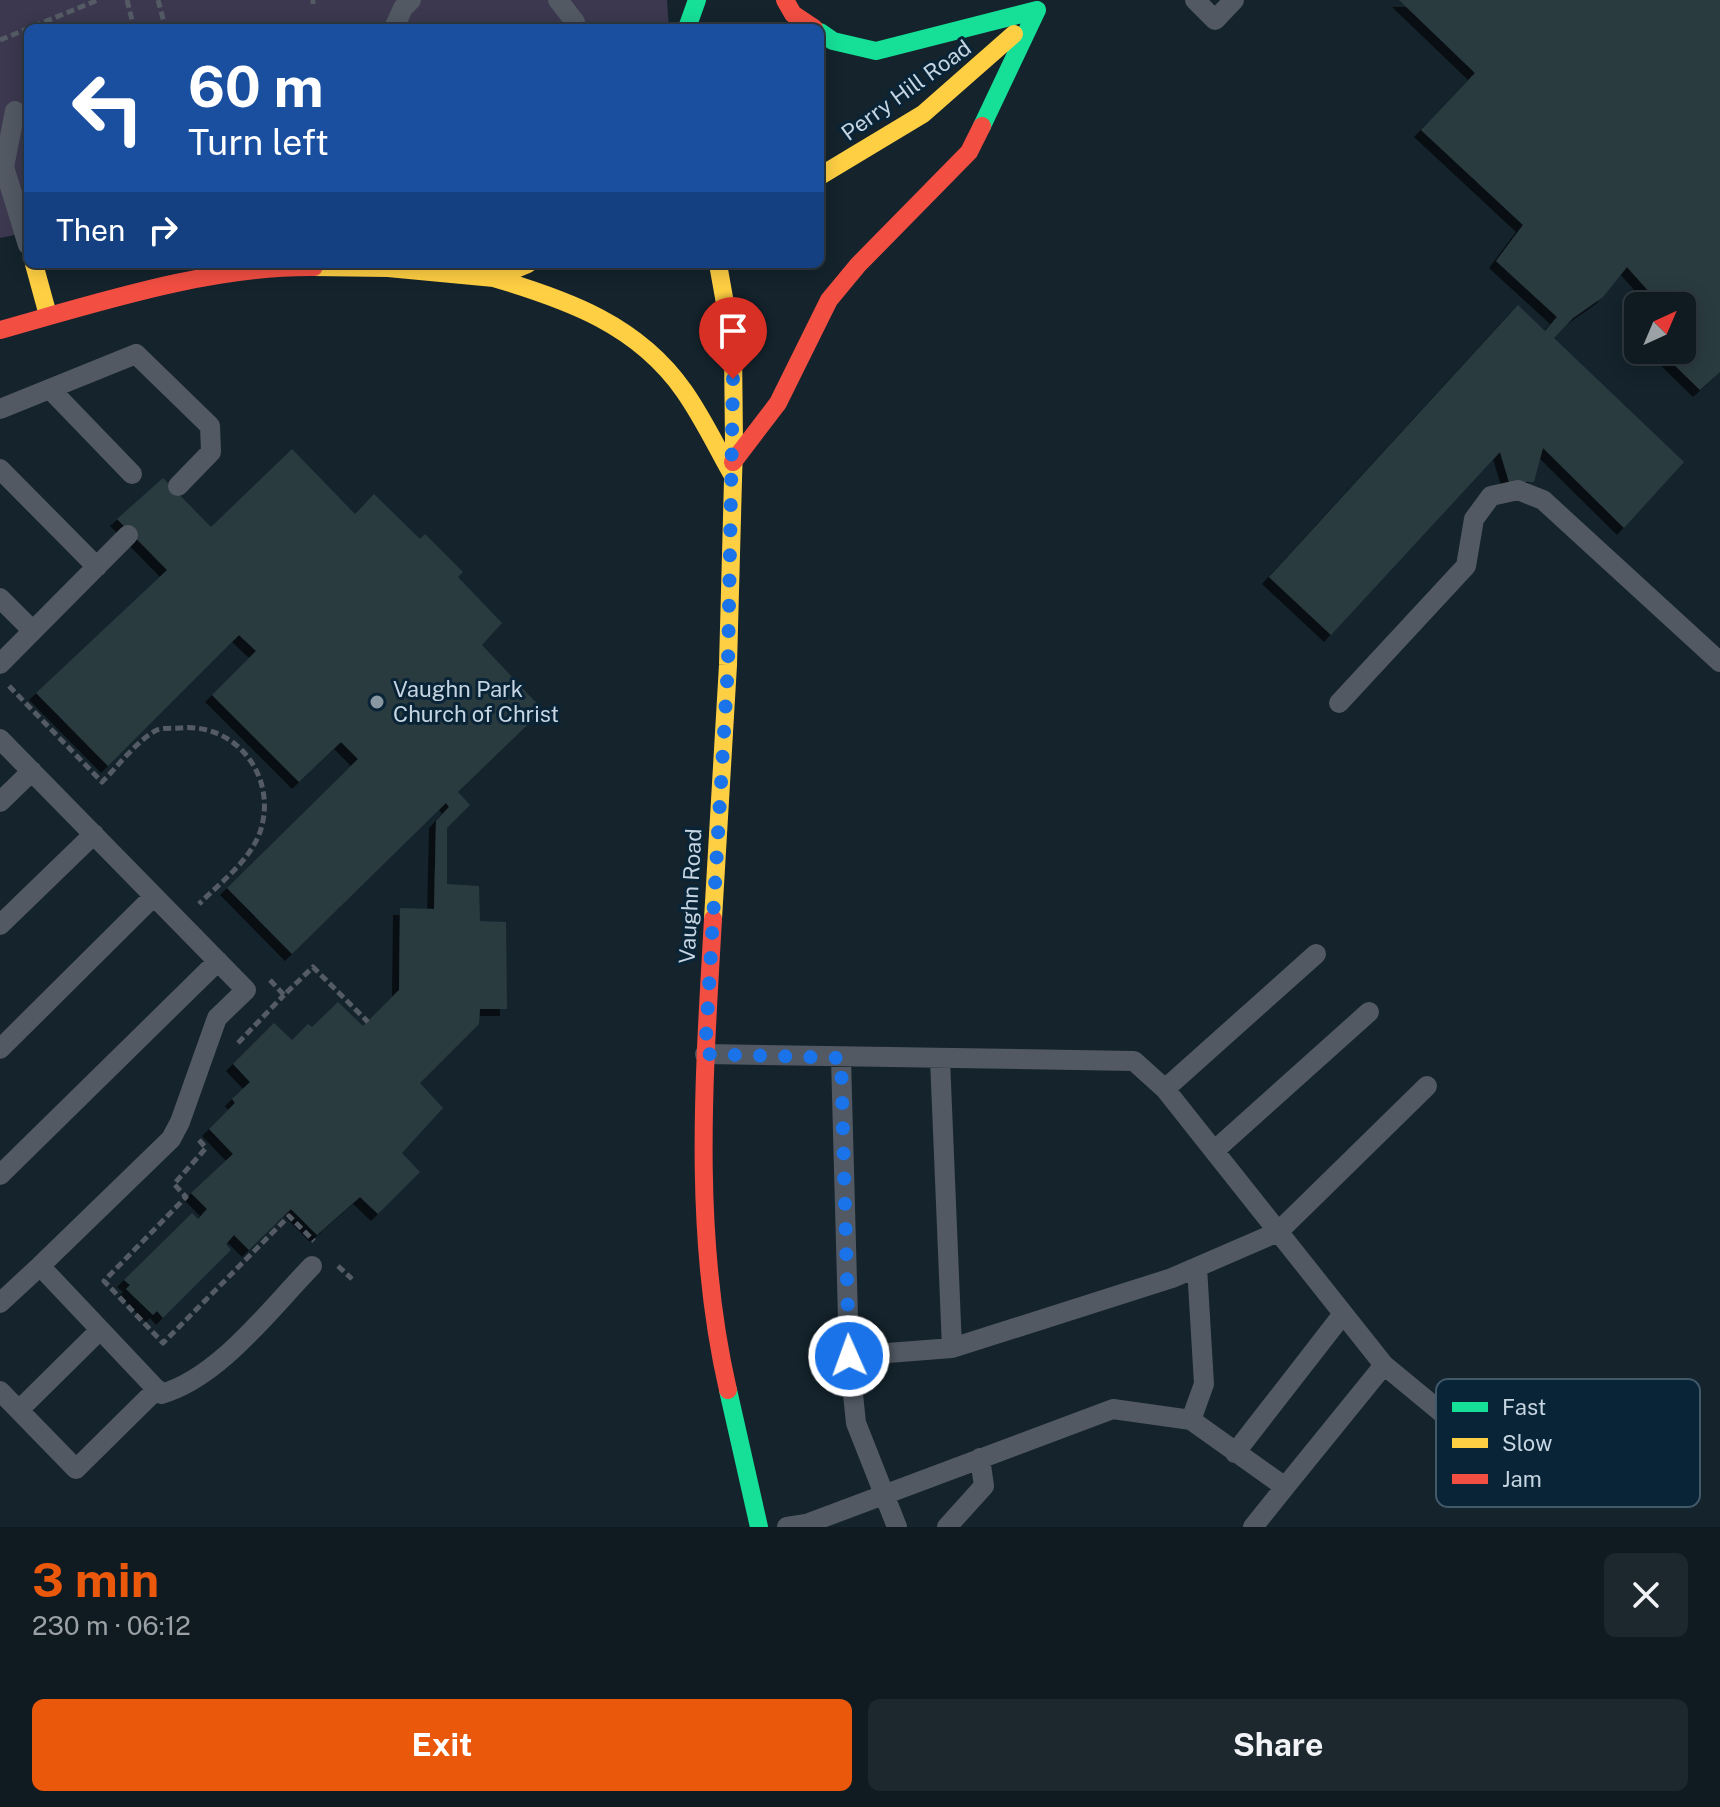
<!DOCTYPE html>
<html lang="en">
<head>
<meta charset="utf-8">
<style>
  :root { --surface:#0f1a21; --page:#1d272e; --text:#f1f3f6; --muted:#9ba1a5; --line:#2f383f; --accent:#ea580c }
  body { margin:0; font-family:"Public Sans",sans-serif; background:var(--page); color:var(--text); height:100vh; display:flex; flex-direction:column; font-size:30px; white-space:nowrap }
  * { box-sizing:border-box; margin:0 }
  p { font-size:26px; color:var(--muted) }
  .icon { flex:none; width:44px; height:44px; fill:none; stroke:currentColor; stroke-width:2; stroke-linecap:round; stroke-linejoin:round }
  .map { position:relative; height:1527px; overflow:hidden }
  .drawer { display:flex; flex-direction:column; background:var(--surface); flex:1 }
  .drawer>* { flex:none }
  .banner { position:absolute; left:24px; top:24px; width:800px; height:244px; border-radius:12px; box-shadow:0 4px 20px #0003,0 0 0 2px var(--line); background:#1a4fa0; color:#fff; overflow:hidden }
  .needle { width:52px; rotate:44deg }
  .fabs { position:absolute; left:1624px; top:292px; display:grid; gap:16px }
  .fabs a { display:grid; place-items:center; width:72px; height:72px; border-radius:12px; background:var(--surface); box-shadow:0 4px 20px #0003,0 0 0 2px var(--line); font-size:40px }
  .pin { position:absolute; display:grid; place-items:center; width:68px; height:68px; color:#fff; margin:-82px -34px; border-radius:50% 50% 50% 0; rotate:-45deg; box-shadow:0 0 8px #0007 }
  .pin .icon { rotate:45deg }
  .me { position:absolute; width:88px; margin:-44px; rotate:358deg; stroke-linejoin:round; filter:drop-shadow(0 0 6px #0008) }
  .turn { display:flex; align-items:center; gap:28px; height:168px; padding:0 32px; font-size:36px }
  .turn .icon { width:104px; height:104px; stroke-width:2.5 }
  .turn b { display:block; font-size:56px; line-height:68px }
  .then { display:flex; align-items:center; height:76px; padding:0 32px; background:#0003; gap:16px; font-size:30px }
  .round { display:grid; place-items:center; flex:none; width:84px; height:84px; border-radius:12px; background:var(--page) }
  .headline { display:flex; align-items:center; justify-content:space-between; height:136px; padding:0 32px }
  h1 { font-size:48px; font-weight:700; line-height:60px; color:var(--accent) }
  .action { display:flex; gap:16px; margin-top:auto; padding:16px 32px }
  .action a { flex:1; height:92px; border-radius:12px; background:var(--accent); color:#fff; font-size:32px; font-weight:700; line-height:92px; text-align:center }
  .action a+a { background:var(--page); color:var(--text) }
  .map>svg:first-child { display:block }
  .green { fill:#3b384f }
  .building { fill:#2b3a41; filter:url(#shadow) }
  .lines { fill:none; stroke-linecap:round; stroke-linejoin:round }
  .path { stroke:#545b64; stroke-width:5; stroke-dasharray:8 4; stroke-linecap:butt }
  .lane { stroke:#525963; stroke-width:20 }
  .fast { stroke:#16e098; stroke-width:18 }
  .slow { stroke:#ffcf43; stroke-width:18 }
  .jam { stroke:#f24e42; stroke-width:18 }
  .route { stroke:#1a73e8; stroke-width:14; stroke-dasharray:0 25.2 }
  .poi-dot { fill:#8897a2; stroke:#0a2437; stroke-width:3 }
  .labels { text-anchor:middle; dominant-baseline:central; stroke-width:6; stroke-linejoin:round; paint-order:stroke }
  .street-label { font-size:22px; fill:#c6d5e2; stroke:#0a2437 }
  .poi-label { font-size:22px; fill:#c6d5e2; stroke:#0a2437; text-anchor:start }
  .key { fill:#0a2437; stroke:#42596a; stroke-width:2 }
  .key-label { font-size:22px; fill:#c6d5e2 }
</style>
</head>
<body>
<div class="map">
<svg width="1720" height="1527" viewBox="0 0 1720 1527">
  <defs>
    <filter id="shadow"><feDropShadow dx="-7" dy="7" stdDeviation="0" flood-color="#0009"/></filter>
  </defs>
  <rect width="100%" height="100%" fill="#14232c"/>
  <path class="green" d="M 0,0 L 667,0 L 669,28 L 28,28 L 28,232 L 0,238 Z"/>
  <path class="building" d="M 1399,0 L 1720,0 L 1720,372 L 1700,390 L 1659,350 L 1682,350 L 1682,306 L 1640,306 L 1651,294 L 1627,267 L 1603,297 L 1573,318 L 1554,338 L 1684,462 L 1624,528 L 1543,448 L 1534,482 L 1509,482 L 1500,452 L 1331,635 L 1269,577 L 1518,305 L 1545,331 L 1557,317 L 1496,261 L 1523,225 L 1421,130 L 1475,73 Z
    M 292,449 L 355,514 L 374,494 L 420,539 L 425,534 L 463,572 L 458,577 L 502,623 L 482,645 L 543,710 L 458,792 L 470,805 L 447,828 L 447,884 L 479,886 L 480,921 L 506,922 L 507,1009 L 480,1009 L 479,1024 L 420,1083 L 443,1108 L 402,1153 L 420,1172 L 378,1214 L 360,1197 L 317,1235 L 291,1209 L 249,1250 L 234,1235 L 226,1244 L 231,1250 L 163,1318 L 157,1311 L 153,1315 L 126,1289 L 130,1285 L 124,1280 L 192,1213 L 198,1219 L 207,1209 L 191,1193 L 233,1154 L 209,1129 L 235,1103 L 232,1099 L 250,1082 L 233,1064 L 274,1023 L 292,1040 L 308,1024 L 312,1027 L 338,1002 L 363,1026 L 399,990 L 400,908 L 434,909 L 436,821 L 449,807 L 446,803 L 292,954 L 227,888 L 358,759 L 341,742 L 299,782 L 212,695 L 256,651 L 239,635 L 108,766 L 36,693 L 167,570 L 117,519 L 163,478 L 211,527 Z"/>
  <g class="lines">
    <path class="path" d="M 127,0 L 134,28
      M 158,0 L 165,26
      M 313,0 L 313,4
      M 0,40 L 98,0
      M 9,686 L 102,782 C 118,766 136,742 155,731 C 161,727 172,729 179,728 C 235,722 277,775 261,829 C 252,859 221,882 199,904
      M 270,980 L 284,995 L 313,967 L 368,1022
      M 238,1043 L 284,995
      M 199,1140 L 206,1148 L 174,1184 L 186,1197 L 104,1281 L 163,1343 L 289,1216 L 314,1241
      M 338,1266 L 352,1279"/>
    <path class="lane" d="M 558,0 L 575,22 L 575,28
      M 1195,0 L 1215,20 L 1234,0
      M 394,28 L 403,8 L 411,0
      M 15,111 L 4,167 L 28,245
      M 50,389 L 132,474
      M 0,409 L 136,354 L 210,426 L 211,452 L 178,486
      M 0,469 L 97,567
      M 0,598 L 33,631
      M 0,664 L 128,535
      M 1339,703 L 1466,566 L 1474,519 L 1491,496 L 1518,490 L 1543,500 L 1720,662
      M 0,739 L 246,990 L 217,1018 L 180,1122 L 171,1139 L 40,1266 L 161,1394 C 219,1378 270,1309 312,1266
      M 0,802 L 32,771
      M 0,925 L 94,834
      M 0,1049 L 154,896
      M 705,1054 L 1134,1061 L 1165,1089 L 1384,1365 L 1285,1487
      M 841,1058 L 849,1356 L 856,1423 L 897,1527
      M 940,1059 L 952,1348
      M 1165,1089 L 1316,954
      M 1214,1151 L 1369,1012
      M 0,1175 L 218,961
      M 0,1303 L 40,1266
      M 849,1356 L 952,1348 L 1172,1278 L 1278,1232 L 1427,1086
      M 1384,1365 L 1470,1436
      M 0,1391 L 76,1469 L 157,1389
      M 19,1410 L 100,1330
      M 1191,1420 L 1204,1384 L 1197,1267
      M 1235,1453 L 1343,1314
      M 787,1527 L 806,1524 L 1113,1409 L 1191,1420 L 1285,1487 L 1253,1527
      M 947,1527 L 984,1486 L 980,1458"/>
    <path class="fast" d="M 687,28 L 697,0
      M 820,32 L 833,41 L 876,51 L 1037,10
      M 982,126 L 1037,10
      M 728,1390 L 759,1527"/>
    <path class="slow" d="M 820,176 L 923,114 L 1014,34
      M 34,264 L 48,315
      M 314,267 L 388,268 L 494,278 L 528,264
      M 494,278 C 568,300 638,325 684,391 C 703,418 717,448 733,476
      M 713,919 L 728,665 L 734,443 L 733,348 L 718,264"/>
    <path class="jam" d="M 785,0 L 793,14 L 814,28
      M 0,330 C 100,302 210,266 314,267
      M 733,462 L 778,403 L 829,300 L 858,265 L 969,152 L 982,126
      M 713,919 C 704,1077 692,1234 728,1390"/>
  </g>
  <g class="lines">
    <path class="route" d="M 733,379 L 728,665 L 705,1054 L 841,1058 L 849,1356"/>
  </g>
  <circle class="poi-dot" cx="377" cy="702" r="8"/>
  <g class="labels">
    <g class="street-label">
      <text transform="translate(906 90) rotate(-36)">Perry Hill Road</text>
      <text transform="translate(690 896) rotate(-87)">Vaughn Road</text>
    </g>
    <g class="poi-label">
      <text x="393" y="689">Vaughn Park<tspan x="393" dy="25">Church of Christ</tspan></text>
    </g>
  </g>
  <rect x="1436" y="1379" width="264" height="128" rx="12" class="key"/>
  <rect x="1452" y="1402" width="36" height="10" fill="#16e098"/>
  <rect x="1452" y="1438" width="36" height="10" fill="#ffcf43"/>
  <rect x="1452" y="1474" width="36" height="10" fill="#f24e42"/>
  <g class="key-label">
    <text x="1502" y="1415">Fast</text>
    <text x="1502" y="1451">Slow</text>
    <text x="1502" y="1487">Jam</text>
  </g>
</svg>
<div class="fabs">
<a><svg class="needle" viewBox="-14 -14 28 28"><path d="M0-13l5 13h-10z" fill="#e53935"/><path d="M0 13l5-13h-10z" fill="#9ba1a5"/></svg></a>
</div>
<div class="pin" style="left:733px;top:379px;background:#d93025"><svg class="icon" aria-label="arrive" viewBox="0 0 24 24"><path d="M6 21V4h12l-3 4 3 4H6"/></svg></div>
<svg class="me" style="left:849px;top:1356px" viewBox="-20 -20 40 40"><circle r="17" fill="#1a73e8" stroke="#fff" stroke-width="3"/><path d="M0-11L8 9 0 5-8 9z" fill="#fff"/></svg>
<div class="banner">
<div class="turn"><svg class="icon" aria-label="left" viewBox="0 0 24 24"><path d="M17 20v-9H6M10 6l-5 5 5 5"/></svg><div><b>60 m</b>Turn left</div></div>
<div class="then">Then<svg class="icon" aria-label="right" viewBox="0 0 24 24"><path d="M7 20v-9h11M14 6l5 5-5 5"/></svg></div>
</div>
</div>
<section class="drawer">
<div class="headline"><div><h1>3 min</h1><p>230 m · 06:12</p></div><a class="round"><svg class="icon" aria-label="close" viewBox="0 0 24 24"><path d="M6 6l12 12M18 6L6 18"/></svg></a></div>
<div class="action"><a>Exit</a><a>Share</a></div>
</section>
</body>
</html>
